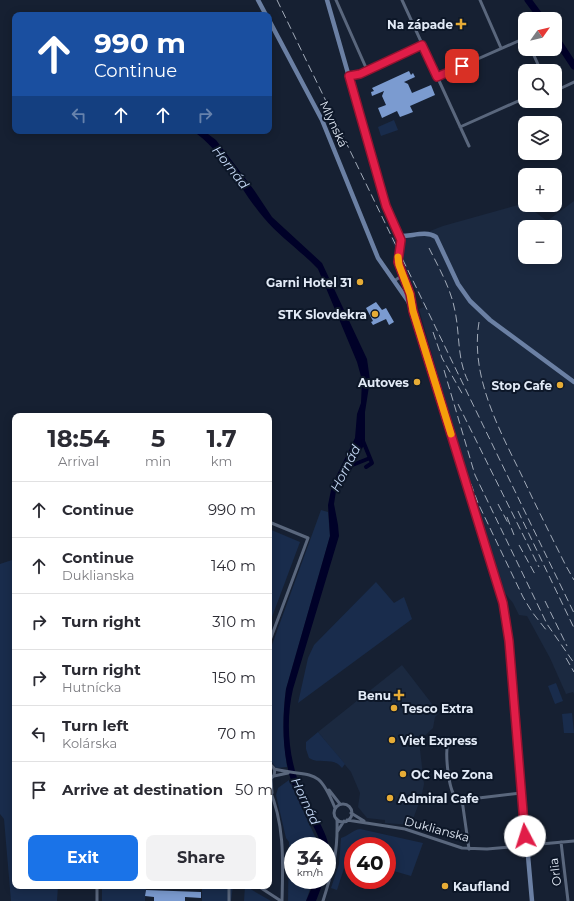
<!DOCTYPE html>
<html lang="en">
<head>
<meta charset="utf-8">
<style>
  :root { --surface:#fff; --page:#f2f2f3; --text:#2b2b33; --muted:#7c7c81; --line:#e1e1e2; --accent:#1a73e8 }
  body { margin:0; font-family:Montserrat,sans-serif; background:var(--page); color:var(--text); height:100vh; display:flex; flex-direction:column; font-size:15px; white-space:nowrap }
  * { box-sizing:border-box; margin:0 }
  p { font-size:13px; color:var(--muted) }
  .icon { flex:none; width:22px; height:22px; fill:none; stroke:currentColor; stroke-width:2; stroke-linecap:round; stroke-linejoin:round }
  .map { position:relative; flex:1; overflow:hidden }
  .drawer { position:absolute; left:12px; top:413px; width:260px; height:476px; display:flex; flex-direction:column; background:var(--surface); border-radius:8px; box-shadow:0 2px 10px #0003 }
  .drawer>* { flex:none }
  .top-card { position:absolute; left:12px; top:12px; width:260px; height:122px; border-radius:8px; box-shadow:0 2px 10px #0003; background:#1a4fa0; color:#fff; overflow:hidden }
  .needle { width:26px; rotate:56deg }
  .buttons { position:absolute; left:518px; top:12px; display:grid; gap:8px }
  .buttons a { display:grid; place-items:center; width:44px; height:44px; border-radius:8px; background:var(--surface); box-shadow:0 2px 10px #0003; font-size:20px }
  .speed { position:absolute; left:284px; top:837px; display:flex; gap:8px; font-size:20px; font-weight:700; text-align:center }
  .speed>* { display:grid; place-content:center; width:52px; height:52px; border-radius:50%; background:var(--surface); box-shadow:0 2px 10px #0003; line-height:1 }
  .speed small { font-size:10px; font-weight:400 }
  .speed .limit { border:6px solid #d22; background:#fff; color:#111 }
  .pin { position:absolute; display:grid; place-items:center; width:34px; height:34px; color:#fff; margin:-17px; border-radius:8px; box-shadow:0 2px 6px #0006 }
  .me { position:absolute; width:44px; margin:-22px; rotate:355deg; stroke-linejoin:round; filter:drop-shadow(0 0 3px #0008) }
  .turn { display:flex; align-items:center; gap:14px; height:84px; padding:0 16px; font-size:18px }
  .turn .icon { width:52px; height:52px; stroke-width:2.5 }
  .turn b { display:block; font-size:28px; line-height:34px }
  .lanes { display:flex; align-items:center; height:38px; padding:0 16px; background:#0003; justify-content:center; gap:20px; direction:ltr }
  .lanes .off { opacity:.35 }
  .eta { display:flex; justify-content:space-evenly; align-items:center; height:68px; text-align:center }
  .eta b { font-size:24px; font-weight:700; line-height:28px }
  .action { display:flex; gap:8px; margin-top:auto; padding:8px 16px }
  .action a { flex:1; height:46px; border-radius:8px; background:var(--accent); color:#fff; font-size:16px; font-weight:700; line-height:46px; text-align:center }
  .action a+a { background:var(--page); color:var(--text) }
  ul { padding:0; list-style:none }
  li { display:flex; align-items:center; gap:12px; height:56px; padding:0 16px; border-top:1px solid var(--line) }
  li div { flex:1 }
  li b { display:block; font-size:15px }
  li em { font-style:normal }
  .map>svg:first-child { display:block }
  .built { fill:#1b2940; fill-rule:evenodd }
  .green { fill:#192c4c }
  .water { fill:#000128 }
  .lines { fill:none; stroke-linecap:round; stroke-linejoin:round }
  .canal { stroke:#000128; stroke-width:4 }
  .river { stroke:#000128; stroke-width:7 }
  .building { fill:#7b9bd0 }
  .street { stroke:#5a677d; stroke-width:3 }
  .secondary { stroke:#6b80a4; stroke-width:4.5 }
  .rail { stroke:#a2abb9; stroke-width:1; stroke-dasharray:8 4; stroke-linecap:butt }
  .route-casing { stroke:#92132f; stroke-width:10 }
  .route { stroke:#e11d48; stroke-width:7 }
  .slow { stroke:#f59e0b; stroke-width:7 }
  .poi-dot { fill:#e7ac36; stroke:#0d1728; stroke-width:1.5 }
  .labels { text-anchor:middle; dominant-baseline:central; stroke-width:4; stroke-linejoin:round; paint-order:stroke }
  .poi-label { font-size:12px; font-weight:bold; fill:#e2eaf6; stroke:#0d1728; text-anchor:end }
  .street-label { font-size:12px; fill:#e2eaf6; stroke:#0d1728 }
  .water-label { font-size:13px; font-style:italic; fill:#c7daf8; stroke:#0d1728 }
</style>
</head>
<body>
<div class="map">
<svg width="574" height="901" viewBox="0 0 574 901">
  <rect width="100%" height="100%" fill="#162032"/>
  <path class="built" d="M 574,201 L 574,694 L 573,692 L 566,694 L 550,658 L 527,616 L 519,615 L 513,603 L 504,592 L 488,548 L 419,309 L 424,307 L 390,238 L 395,236 L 425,233 L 443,226 L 518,205 L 530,208 L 547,221 ZM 525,227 L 555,227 L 555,257 L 525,257 Z
    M 402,665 L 439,713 L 435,717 L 433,728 L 419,741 L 424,784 L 422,794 L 411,825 L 385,823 L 385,820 L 367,818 L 358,807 L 360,793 L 351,772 L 318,732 Z"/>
  <path class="green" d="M 394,120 L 398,130 L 381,136 L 378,127 Z
    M 321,510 L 328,512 L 330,536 L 286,689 C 282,716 283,740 287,767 L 276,768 L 269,758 L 269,653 Z
    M 269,529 L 300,542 L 269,625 Z
    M 15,559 L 15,886 L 58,886 L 57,901 L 11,901 L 4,819 L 0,814 L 0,564 Z
    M 376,582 L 394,603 L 404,597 L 412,619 L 298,703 L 308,658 L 314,645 Z
    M 556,683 L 563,701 L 555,704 L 548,686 Z
    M 572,713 L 574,733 L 564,733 L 562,714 Z
    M 318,732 L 345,764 L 342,768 C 333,756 320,765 309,758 L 306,749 L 306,742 Z
    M 289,780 L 318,843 L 318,846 L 293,846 L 293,880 L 313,880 L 306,901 L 288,901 L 289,842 L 286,838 L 276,795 L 278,788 Z
    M 360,829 L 423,843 L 411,876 L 387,869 L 387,846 L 353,846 L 353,860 L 347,859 L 337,890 L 331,888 L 339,864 L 341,838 C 348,836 353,830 360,829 Z
    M 102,886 L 146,886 L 145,901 L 102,901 Z
    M 202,886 L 233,886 L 231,901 L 202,901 Z
    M 245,886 L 271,901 L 244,901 Z"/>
  <path class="water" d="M 193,131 L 204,131 L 216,140 L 254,190 L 272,217 L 322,263 L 367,359 L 370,380 L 365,412 L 365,443 L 351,470 L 345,476 L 336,491 L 334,504 L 338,525 L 339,536 L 293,689 C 286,719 288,751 298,781 C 308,809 340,841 327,872 L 327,846 L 321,846 C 318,831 308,818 301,805 C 282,768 281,729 286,689 L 330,536 L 328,505 L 332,485 L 355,438 L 357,414 L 361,403 L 362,380 L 357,362 L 318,269 C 301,251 280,237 264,218 C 239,189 226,154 193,131 Z
    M 315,880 L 324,880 L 316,901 L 306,901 Z"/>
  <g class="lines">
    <path class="canal" d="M 363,441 L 372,463 L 366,467
      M 350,466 L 370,458"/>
    <path class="river" d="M 528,0 L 542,19
      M 555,37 L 574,66"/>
  </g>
  <path class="building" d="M 409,71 L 411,75 L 413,73 L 415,77 L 404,82 L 408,84 L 412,93 L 431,85 L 435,95 L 410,106 L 413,112 L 408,114 L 400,117 L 397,111 L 382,118 L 378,108 L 386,105 L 382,96 L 384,91 L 372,96 L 371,92 L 374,91 L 372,88 Z
    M 376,302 L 382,310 L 386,308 L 394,322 L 389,325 L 386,319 L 373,325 L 371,322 L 373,321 L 366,308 Z
    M 146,890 L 201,892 L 201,898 L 185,897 L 185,901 L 154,901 L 154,897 L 145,896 Z"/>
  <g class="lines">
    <path class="street" d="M 336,0 L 367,70
      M 402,0 L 469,146
      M 480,0 L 501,48
      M 531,49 L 541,71
      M 349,77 L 360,74 L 422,45
      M 437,77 L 525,38
      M 555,91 L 574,82
      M 460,127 L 525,98
      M 394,281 L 403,275
      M 269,522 L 308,538 L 269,643
      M 453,739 L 448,742 C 445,753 448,789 456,798 L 462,800 L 521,793
      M 269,764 C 277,768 276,776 269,780
      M 274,769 C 313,778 318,766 335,808
      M 274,776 L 288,773
      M 271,779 L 272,793
      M 269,788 C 285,825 283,862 282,901
      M 329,790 L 340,804
      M 462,800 L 469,849
      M334 813a9 9 0 1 1 18 0a9 9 0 1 1-18 0Z
      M 351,813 L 364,821
      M 347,820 L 405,829 L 462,848 L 487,849 L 574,841
      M 337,832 L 344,821
      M 561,842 L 568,901
      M 258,886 L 281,901
      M 97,901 L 97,886
      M 229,901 L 229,886
      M 323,901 C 333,869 338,853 337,819"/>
    <path class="secondary" d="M 258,0 L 266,15
      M 327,0 L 386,206 L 401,240 L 398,262 L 410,294 L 413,307
      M 269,20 L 322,120 L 378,258 L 408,301 L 416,318 L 476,518 L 500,591 L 505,615 L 509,641 L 532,901
      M 399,236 C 411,237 425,230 436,237 L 458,284 L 470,301 L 490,320 L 574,382"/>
    <path class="rail" d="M 277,0 L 574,613
      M 429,248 C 439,268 451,289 455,311 C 460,335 457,359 468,381
      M 479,322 C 470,376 499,429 522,476 C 536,506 551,536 566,566 L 574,580
      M 433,332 L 442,358 L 463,395
      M 444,370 L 475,475 L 547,624 L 574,663
      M 458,404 L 539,567
      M 471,484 L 478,503 L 523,597 L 532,612 L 547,631
      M 498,504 L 508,523
      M 518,511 L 574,628
      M 507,517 L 514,535
      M 519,545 L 536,576
      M 545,601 L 567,646
      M 566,658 L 574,672"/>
  </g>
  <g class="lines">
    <g class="route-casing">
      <path id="route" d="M 462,66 L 437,77 L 422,45 L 360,74 L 349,76 L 386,206 L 401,240 L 398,262 L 410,294 L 413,311 L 503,603 L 509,641 L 525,836"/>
    </g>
    <use href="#route" class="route"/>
    <path class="slow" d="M 398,257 L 399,265 L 410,294 L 413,311 L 451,434"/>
  </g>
  <g class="poi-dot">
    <path d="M459 18h4v4h4v4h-4v4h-4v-4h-4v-4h4z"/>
    <circle cx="360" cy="282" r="4"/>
    <circle cx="375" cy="314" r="4"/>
    <circle cx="417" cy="382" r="4"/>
    <circle cx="560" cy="385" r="4"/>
    <path d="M397 689h4v4h4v4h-4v4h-4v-4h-4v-4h4z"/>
    <circle cx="394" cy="708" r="4"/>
    <circle cx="392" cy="740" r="4"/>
    <circle cx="403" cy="774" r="4"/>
    <circle cx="390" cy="798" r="4"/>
    <circle cx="445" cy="886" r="4"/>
  </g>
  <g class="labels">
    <g class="poi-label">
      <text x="453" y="24">Na západe</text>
      <text x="352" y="282">Garni Hotel 31</text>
      <text x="367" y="314">STK Slovdekra</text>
      <text x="409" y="382">Autoves</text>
      <text x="552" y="385">Stop Cafe</text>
      <text x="391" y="695">Benu</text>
      <text x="402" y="708" text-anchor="start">Tesco Extra</text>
      <text x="400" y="740" text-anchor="start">Viet Express</text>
      <text x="411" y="774" text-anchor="start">OC Neo Zona</text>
      <text x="398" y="798" text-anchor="start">Admiral Cafe</text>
      <text x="453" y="886" text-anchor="start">Kaufland</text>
    </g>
    <g class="street-label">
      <text transform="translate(334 124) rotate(65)">Mlynská</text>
      <text transform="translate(437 829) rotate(15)">Duklianska</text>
      <text transform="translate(555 872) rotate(-97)">Orlia</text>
    </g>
    <g class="water-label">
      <text transform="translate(231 167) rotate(52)">Hornád</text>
      <text transform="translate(345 468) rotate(-63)">Hornád</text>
      <text transform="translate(306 801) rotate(65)">Hornád</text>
    </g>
  </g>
</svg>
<div class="buttons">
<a><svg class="needle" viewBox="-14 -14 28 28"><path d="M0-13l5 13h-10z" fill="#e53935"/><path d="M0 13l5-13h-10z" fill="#7c7c81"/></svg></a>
<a><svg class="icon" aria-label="search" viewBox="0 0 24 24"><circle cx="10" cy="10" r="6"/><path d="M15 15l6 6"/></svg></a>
<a><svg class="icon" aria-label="layers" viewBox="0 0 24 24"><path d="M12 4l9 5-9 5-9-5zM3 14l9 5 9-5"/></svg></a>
<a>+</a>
<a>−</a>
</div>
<div class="speed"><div>34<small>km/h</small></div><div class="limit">40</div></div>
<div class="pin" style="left:462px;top:66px;background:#d93025"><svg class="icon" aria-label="arrive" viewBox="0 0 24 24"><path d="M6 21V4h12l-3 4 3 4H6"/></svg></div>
<svg class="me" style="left:525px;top:836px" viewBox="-20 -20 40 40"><circle r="19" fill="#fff"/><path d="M0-13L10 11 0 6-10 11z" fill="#e11d48"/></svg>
<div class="top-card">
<div class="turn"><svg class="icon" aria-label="ahead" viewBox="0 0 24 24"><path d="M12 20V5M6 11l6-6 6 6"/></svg><div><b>990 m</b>Continue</div></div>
<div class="lanes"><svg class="icon off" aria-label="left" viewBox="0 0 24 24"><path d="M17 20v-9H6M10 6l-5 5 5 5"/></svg><svg class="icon" aria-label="ahead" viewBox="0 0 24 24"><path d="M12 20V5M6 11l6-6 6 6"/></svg><svg class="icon" aria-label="ahead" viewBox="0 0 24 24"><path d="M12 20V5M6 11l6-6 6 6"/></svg><svg class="icon off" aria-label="right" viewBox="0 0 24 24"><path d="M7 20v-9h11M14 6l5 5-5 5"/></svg></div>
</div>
<section class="drawer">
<div class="eta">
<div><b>18:54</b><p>Arrival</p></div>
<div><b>5</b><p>min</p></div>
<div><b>1.7</b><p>km</p></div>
</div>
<ul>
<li><svg class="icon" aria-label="ahead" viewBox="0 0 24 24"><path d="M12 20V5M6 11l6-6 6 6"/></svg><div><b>Continue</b></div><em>990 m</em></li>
<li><svg class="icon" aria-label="ahead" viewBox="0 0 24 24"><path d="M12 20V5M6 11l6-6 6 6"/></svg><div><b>Continue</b><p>Duklianska</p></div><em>140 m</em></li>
<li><svg class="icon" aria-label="right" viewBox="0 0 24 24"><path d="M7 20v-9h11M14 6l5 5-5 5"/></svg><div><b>Turn right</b></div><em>310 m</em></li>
<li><svg class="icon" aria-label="right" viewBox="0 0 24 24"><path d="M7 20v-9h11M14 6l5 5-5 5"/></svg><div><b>Turn right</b><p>Hutnícka</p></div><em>150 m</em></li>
<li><svg class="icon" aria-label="left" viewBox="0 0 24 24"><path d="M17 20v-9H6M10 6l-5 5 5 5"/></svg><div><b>Turn left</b><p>Kolárska</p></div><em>70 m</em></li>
<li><svg class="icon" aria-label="arrive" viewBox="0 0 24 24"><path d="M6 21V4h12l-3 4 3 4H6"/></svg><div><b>Arrive at destination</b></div><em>50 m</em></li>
</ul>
<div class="action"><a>Exit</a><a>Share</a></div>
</section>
</div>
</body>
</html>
